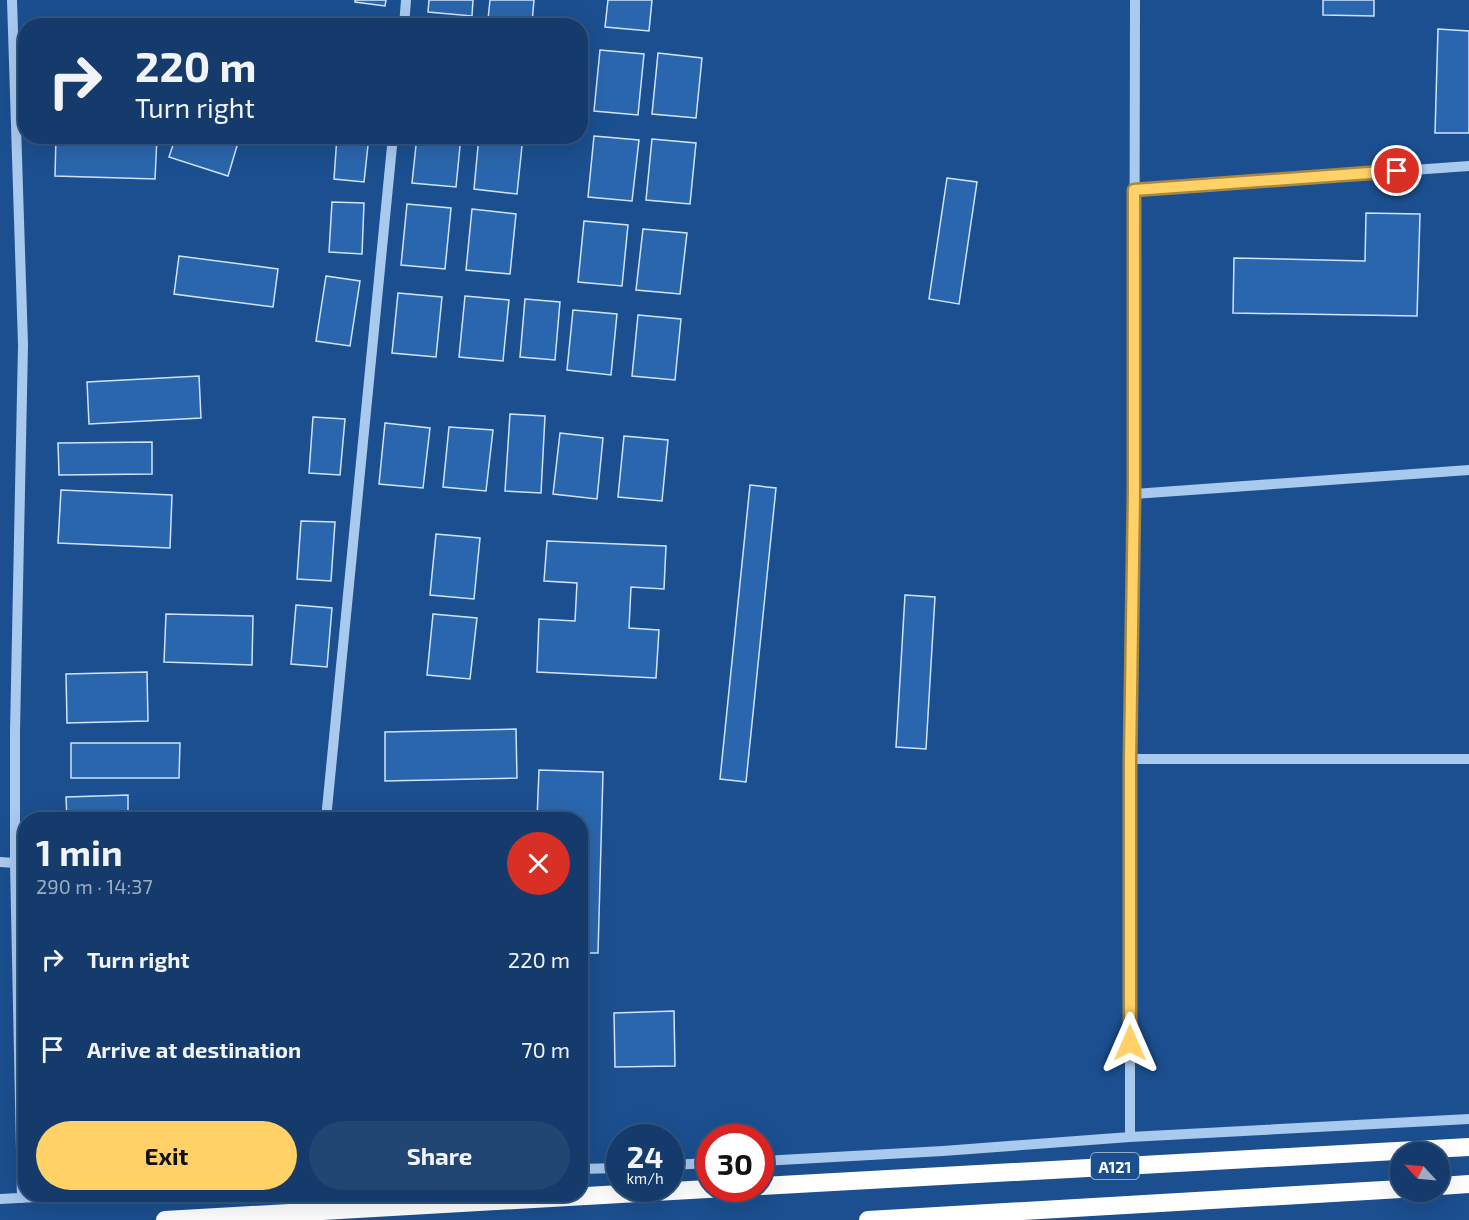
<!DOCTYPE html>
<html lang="en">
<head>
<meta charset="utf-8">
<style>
  :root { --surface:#143b6b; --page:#214673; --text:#f1f3f6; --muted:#9dadc1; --line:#33557e; --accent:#ffd166 }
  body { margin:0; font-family:"Exo 2",sans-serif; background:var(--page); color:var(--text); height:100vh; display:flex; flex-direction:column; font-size:22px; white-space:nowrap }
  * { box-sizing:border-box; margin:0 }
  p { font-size:20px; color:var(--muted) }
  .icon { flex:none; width:33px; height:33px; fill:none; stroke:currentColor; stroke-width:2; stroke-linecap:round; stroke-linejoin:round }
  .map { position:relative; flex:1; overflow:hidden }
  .details { position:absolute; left:18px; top:812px; width:570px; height:390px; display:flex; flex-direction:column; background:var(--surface); border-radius:24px; box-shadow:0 6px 24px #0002,0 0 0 2px var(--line) }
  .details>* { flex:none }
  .top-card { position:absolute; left:18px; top:18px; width:570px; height:126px; border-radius:24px; box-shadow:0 6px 24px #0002,0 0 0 2px var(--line); background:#143b6b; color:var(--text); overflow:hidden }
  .needle { width:39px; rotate:296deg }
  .tools { position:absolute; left:1390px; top:1142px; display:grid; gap:12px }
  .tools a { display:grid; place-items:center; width:60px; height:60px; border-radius:50%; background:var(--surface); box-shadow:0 6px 24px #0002,0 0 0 2px var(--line); font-size:30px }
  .speed { position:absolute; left:606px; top:1124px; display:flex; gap:12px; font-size:30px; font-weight:700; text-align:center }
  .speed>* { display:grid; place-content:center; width:78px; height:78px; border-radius:50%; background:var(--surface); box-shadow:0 6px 24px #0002,0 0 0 2px var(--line); line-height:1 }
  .speed small { font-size:15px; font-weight:400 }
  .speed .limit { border:9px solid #d22; background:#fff; color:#111 }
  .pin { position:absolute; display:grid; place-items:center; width:51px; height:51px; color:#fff; margin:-26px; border:3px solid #fff; border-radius:50%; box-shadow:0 2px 6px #0007 }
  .me { position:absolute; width:66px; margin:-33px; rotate:0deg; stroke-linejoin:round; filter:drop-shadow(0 0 4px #0008) }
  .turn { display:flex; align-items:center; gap:21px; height:126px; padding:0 18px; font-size:27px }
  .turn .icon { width:78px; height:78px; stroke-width:2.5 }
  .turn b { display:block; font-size:42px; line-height:51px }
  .round { display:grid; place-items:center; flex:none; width:63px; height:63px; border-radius:32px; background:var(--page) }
  .headline { display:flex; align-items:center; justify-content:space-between; height:102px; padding:0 18px }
  h1 { font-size:36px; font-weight:700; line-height:45px }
  .primary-button { display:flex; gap:12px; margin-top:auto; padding:12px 18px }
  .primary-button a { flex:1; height:69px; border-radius:36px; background:var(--accent); color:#111; font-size:24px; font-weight:700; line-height:69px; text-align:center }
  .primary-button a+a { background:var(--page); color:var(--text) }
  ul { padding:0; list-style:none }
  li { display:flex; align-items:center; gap:18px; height:90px; padding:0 18px }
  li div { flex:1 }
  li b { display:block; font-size:22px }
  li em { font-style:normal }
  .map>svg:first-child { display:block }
  .building { fill:#2a66ad; stroke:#cfe3fa; stroke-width:1.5 }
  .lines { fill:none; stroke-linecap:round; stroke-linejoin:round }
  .minor { stroke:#a9c9ee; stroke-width:10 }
  .highway { stroke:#fff; stroke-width:18 }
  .route-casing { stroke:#a68842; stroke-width:15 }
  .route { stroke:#ffd166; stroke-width:10 }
  .labels { text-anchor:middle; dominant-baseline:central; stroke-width:6; stroke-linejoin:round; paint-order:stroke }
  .shield { fill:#1b4f8f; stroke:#bbcadd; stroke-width:1.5 }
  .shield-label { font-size:16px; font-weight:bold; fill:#fff }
</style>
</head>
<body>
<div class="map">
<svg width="1469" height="1220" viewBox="0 0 1469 1220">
  <rect width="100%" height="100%" fill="#1b4f8f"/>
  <path class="building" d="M 355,0 L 386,0 L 385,6 L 355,2 Z
    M 429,0 L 473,0 L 472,16 L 428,12 Z
    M 490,0 L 534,0 L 532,23 L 488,19 Z
    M 608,0 L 652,0 L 649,31 L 605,27 Z
    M 1323,0 L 1374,0 L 1374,16 L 1323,15 Z
    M 1438,29 L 1469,31 L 1469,133 L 1435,133 Z
    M 600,50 L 644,54 L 638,115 L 594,111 Z
    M 658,53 L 702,58 L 696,118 L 652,114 Z
    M 56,136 L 157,137 L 155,179 L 55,176 Z
    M 176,136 L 240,136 L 228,176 L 169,157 Z
    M 337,136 L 369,136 L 364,182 L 334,179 Z
    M 417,136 L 461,136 L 456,187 L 412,183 Z
    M 479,136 L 523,136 L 517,194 L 474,189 Z
    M 594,136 L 639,140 L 632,201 L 588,197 Z
    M 652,139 L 696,143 L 690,204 L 646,200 Z
    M 947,178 L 977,182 L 959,304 L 929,299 Z
    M 332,202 L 364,203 L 362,254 L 329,252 Z
    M 407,204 L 451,208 L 445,269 L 401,265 Z
    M 472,209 L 516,214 L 510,274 L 466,270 Z
    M 1366,213 L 1420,214 L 1417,316 L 1233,313 L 1234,258 L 1365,261 Z
    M 584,221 L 628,225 L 622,286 L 578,282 Z
    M 643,229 L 687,233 L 680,294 L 636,290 Z
    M 179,256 L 278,269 L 273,307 L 174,294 Z
    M 326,276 L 360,281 L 350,346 L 316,341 Z
    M 398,293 L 442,297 L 436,357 L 392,353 Z
    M 465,296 L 509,300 L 503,361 L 459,357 Z
    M 525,299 L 560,302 L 555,360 L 520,357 Z
    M 573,310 L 617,314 L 611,375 L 567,370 Z
    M 638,315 L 681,319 L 675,380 L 632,376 Z
    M 199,376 L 201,418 L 89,424 L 87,382 Z
    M 510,414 L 545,416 L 541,493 L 505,491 Z
    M 313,417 L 345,419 L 340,475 L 309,473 Z
    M 385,423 L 430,428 L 423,488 L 379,484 Z
    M 449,427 L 493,430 L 486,491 L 443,487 Z
    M 560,433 L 603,438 L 597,499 L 553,494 Z
    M 624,436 L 668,440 L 662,501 L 618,497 Z
    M 152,442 L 152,474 L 59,475 L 58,443 Z
    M 750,485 L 776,488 L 746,782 L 720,779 Z
    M 61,490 L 172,495 L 170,548 L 58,543 Z
    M 301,521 L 335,522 L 331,581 L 297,579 Z
    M 436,534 L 480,538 L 474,599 L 430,595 Z
    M 547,541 L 666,546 L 664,589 L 631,587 L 629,628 L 659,630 L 656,678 L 537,672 L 539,619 L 575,621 L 577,583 L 544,581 Z
    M 905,595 L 935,597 L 926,749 L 896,747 Z
    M 296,605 L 332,608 L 327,667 L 291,664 Z
    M 166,614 L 253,616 L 252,665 L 164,662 Z
    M 433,614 L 477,618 L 470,679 L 427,675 Z
    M 147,672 L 148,721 L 67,723 L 66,674 Z
    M 516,729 L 517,778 L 385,781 L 385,732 Z
    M 71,743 L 180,743 L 179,778 L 71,778 Z
    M 539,770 L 603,772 L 598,953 L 580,953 L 580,819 L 537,819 Z
    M 128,795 L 128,819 L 67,819 L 66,797 Z
    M 674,1011 L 675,1066 L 615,1067 L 614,1013 Z"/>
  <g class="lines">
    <path class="minor" d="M 12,0 L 23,345 L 15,732 L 15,863 L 22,1198
      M 404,26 L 406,0
      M 1134,190 L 1469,166
      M 1134,494 L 1469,470
      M 1130,759 L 1469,759
      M 326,819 L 393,136
      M 0,862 L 15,863
      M 1130,1137 L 1130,759 L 1134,494 L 1135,0
      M 760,1161 L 943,1151 L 1130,1137 L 1469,1119
      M 670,1165 L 710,1163
      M 580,1169 L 620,1168
      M 0,1199 L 92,1194"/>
    <path class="highway" d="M 760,1186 L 1469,1147
      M 1440,1186 L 1469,1184
      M 165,1220 L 725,1188
      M 868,1220 L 1401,1189"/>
  </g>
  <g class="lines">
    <g class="route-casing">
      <path id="route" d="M 1130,1043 L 1130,759 L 1134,494 L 1134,190 L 1397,171"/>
    </g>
    <use href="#route" class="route"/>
  </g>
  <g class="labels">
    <rect class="shield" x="1091" y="1153" width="48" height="26" rx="4.5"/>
    <g class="shield-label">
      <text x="1115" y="1166">A121</text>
    </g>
  </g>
</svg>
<div class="tools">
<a><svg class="needle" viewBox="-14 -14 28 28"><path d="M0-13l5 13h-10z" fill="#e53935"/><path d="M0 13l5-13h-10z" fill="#9dadc1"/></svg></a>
</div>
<div class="speed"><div>24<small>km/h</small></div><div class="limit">30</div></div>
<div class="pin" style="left:1397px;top:171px;background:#d93025"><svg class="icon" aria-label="arrive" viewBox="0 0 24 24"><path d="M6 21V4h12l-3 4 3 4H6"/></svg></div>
<svg class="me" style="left:1130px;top:1043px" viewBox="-20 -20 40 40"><path d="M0-17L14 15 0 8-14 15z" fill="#ffd166" stroke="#fff" stroke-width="4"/></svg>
<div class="top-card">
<div class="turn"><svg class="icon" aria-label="right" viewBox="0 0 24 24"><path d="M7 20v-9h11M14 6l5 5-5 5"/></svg><div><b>220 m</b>Turn right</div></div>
</div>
<section class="details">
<div class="headline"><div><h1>1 min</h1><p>290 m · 14:37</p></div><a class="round" style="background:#d93025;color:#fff"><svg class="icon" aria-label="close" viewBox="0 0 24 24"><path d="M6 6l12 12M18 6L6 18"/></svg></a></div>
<ul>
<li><svg class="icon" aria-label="right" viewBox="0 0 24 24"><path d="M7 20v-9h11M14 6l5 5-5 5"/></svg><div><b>Turn right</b></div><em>220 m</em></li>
<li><svg class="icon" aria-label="arrive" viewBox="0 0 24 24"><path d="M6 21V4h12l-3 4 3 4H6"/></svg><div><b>Arrive at destination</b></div><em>70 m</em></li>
</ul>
<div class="primary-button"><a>Exit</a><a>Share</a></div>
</section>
</div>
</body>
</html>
